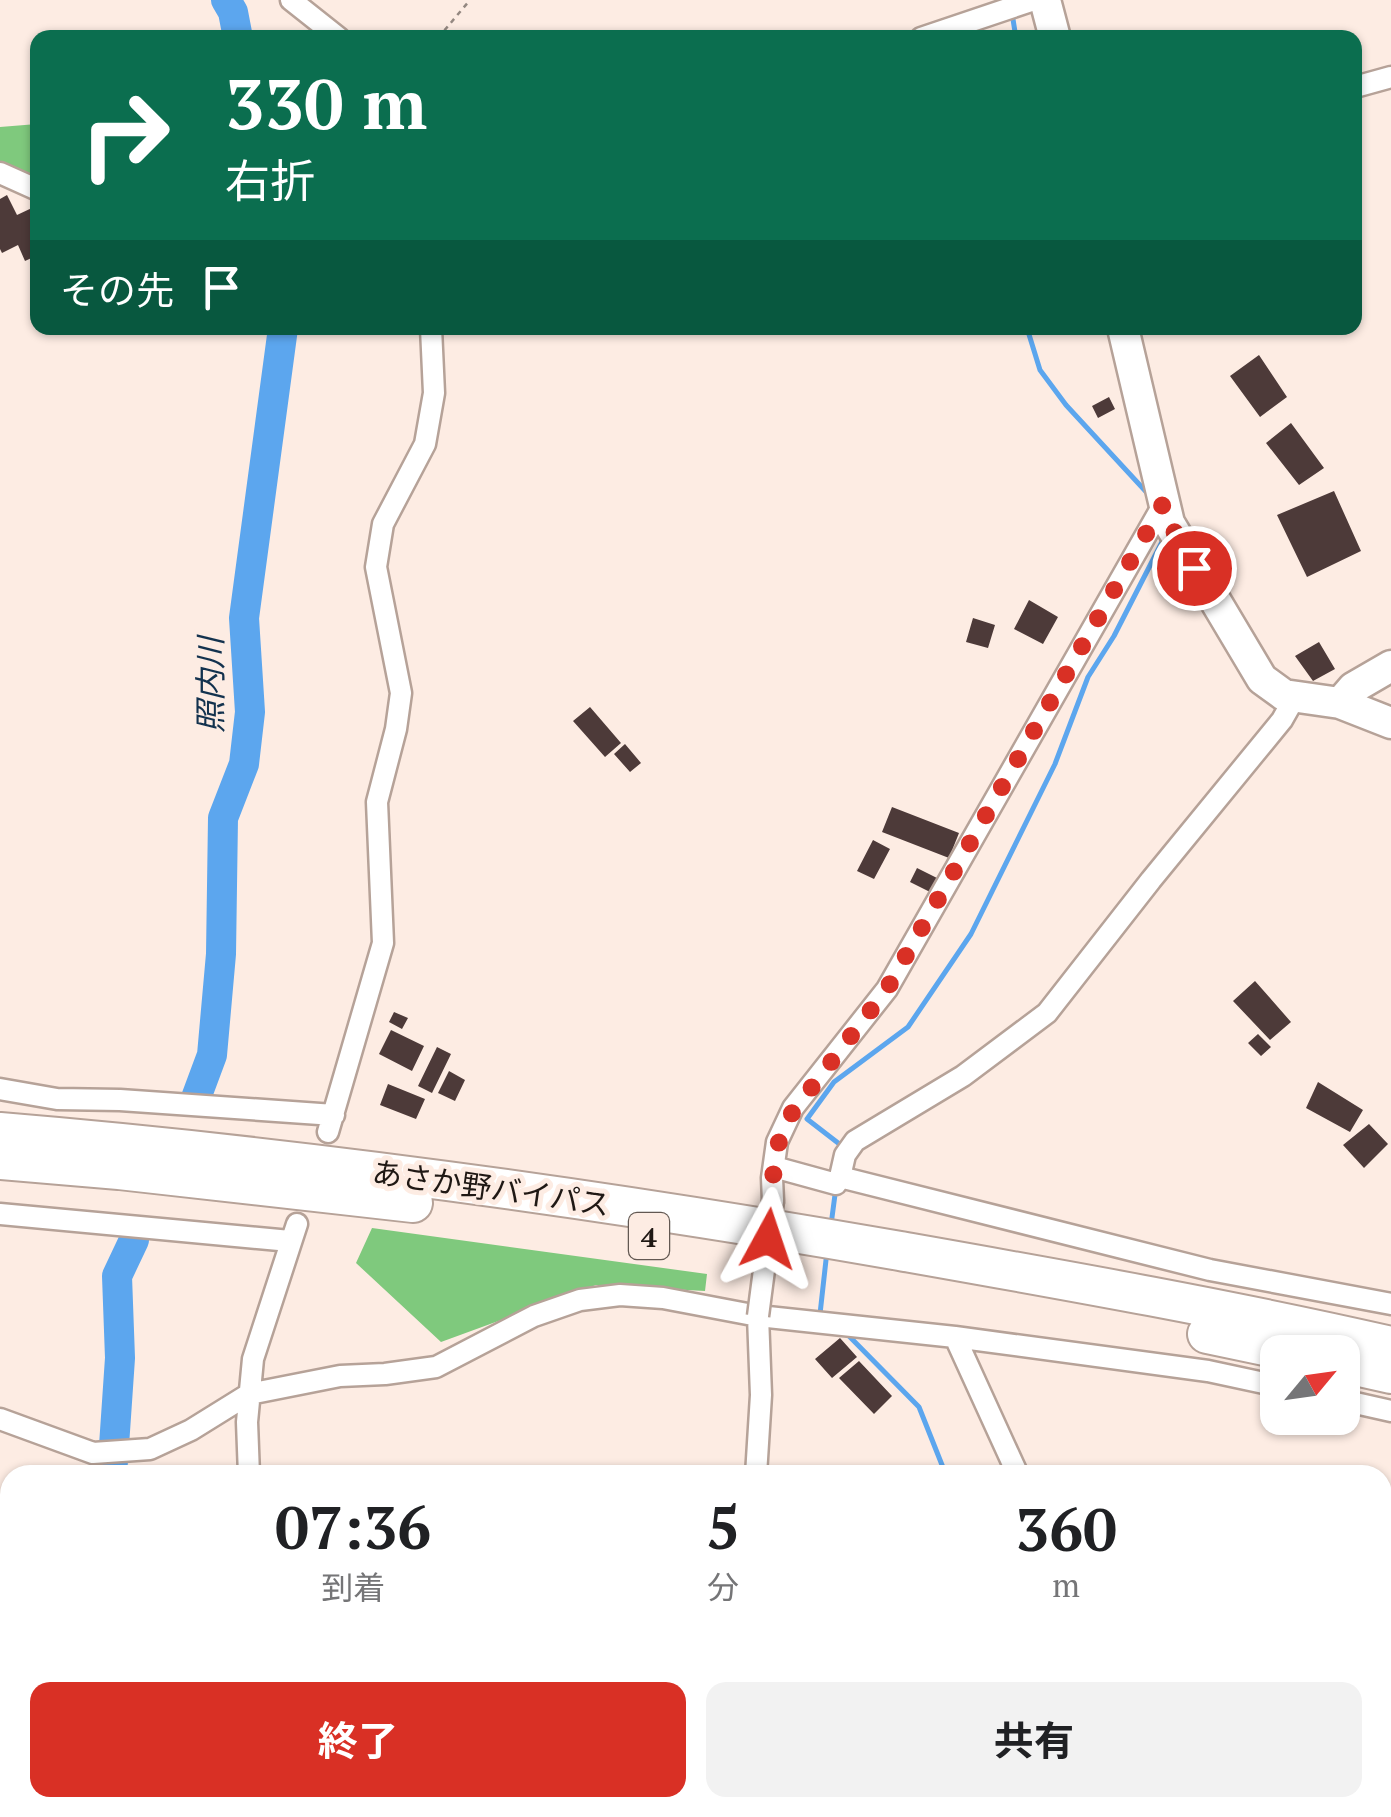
<!DOCTYPE html>
<html lang="ja">
<head>
<meta charset="utf-8">
<style>
  :root { --surface:#fff; --page:#f2f2f2; --text:#202124; --muted:#757577; --accent:#d93025 }
  body { margin:0; font-family:"PT Serif","Noto Sans JP",serif; background:var(--page); color:var(--text); height:100vh; display:flex; flex-direction:column; font-size:38px; white-space:nowrap }
  * { box-sizing:border-box; margin:0 }
  p { font-size:32px; color:var(--muted) }
  .icon { flex:none; width:55px; height:55px; fill:none; stroke:currentColor; stroke-width:2; stroke-linecap:round; stroke-linejoin:round }
  .map { position:relative; flex:1; overflow:hidden }
  .sheet { position:absolute; left:0px; top:1465px; width:1392px; height:352px; display:flex; flex-direction:column; background:var(--surface); border-radius:30px 30px 0 0; box-shadow:0 2px 8px #0004 }
  .sheet>* { flex:none }
  .banner { position:absolute; left:30px; top:30px; width:1332px; height:305px; border-radius:20px; box-shadow:0 2px 8px #0004; background:#0b6e4f; color:#fff; overflow:hidden }
  .needle { width:65px; rotate:61deg }
  .tools { position:absolute; left:1260px; top:1335px; display:grid; gap:20px }
  .tools a { display:grid; place-items:center; width:100px; height:100px; border-radius:20px; background:var(--surface); box-shadow:0 2px 8px #0004; font-size:50px }
  .pin { position:absolute; display:grid; place-items:center; width:85px; height:85px; color:#fff; margin:-42px; border:5px solid #fff; border-radius:50%; box-shadow:0 2px 10px #0007 }
  .me { position:absolute; width:110px; margin:-55px; rotate:5deg; stroke-linejoin:round; filter:drop-shadow(0 0 8px #0008) }
  .turn { display:flex; align-items:center; gap:35px; height:210px; padding:0 30px; font-size:45px }
  .turn .icon { width:130px; height:130px; stroke-width:2.5 }
  .turn b { display:block; font-size:70px; line-height:85px }
  .then { display:flex; align-items:center; height:95px; padding:0 30px; background:#0003; gap:20px; font-size:38px }
  .eta { display:flex; justify-content:space-evenly; align-items:center; height:170px; text-align:center }
  .eta b { font-size:60px; font-weight:700; line-height:70px }
  .button { display:flex; gap:20px; margin-top:auto; padding:20px 30px }
  .button a { flex:1; height:115px; border-radius:20px; background:var(--accent); color:#fff; font-size:40px; font-weight:700; line-height:115px; text-align:center }
  .button a+a { background:var(--page); color:var(--text) }
  .map>svg:first-child { display:block }
  .built { fill:#fde0d2 }
  .forest { fill:#7fc97d }
  .lines { fill:none; stroke-linecap:round; stroke-linejoin:round }
  .stream { stroke:#5ca6ee; stroke-width:5 }
  .river { stroke:#5ca6ee; stroke-width:30 }
  .building { fill:#4d3a39 }
  .street-casing { stroke:#b6a298; stroke-width:25 }
  .secondary-casing { stroke:#b6a298; stroke-width:35 }
  .highway-casing { stroke:#b6a298; stroke-width:42 }
  .path { stroke:#948881; stroke-width:2.5; stroke-dasharray:5 5; stroke-linecap:butt }
  .street { stroke:#fff; stroke-width:20 }
  .secondary { stroke:#fff; stroke-width:30 }
  .highway { stroke:#fff; stroke-width:38 }
  .street-bridge-casing { stroke:#b6a298; stroke-width:25; stroke-linecap:butt }
  .street-bridge { stroke:#fff; stroke-width:20 }
  .route { stroke:#d93025; stroke-width:18; stroke-dasharray:0 32.4 }
  .labels { text-anchor:middle; dominant-baseline:central; stroke-width:10; stroke-linejoin:round; paint-order:stroke }
  .shield { fill:#fdece3; stroke:#625852; stroke-width:2.5 }
  .shield-label { font-size:28px; font-weight:bold; fill:#1f1814 }
  .street-label { font-size:30px; fill:#1f1814; stroke:#fdece3 }
  .water-label { font-size:32px; font-style:italic; fill:#13324e; stroke:#fdece3 }
</style>
</head>
<body>
<div class="map">
<svg width="1391" height="1817" viewBox="0 0 1391 1817">
  <rect width="100%" height="100%" fill="#fdece3"/>
  <path class="built" d="M 646,1808 L 710,1808 L 743,1817 L 643,1817 Z"/>
  <path class="forest" d="M 37,124 L 37,176 L 0,166 L 0,127 Z
    M 372,1228 L 707,1274 L 705,1291 L 596,1285 L 441,1342 L 356,1263 Z
    M 10,1621 L 10,1808 L 229,1808 L 227,1817 L 0,1817 L 0,1640 Z"/>
  <g class="lines">
    <path class="stream" d="M 1012,13 L 1016,38
      M 1027,328 L 1040,370 L 1066,405 L 1150,496
      M 842,1146 L 807,1119 L 834,1082 L 908,1027 L 971,934 L 1055,764 L 1088,677 L 1114,636 L 1162,542 L 1161,536
      M 831,1225 L 836,1187
      M 820,1314 L 827,1251
      M 845,1332 L 919,1407 L 946,1475
      M 1167,1808 L 1170,1817"/>
    <path class="river" d="M 226,0 L 233,12 L 238,38
      M 196,1098 L 212,1055 L 221,954 L 223,818 L 244,764 L 250,712 L 244,618 L 283,328
      M 112,1475 L 120,1358 L 117,1276 L 134,1240
      M 0,1623 L 10,1615"/>
  </g>
  <path class="building" d="M 7,195 L 17,215 L 34,207 L 38,214 L 38,255 L 25,261 L 18,245 L 2,253 L 0,249 L 0,199 Z
    M 1259,355 L 1287,397 L 1260,417 L 1230,376 Z
    M 1109,397 L 1115,409 L 1098,418 L 1092,406 Z
    M 1291,423 L 1324,468 L 1299,485 L 1266,443 Z
    M 1334,491 L 1361,551 L 1307,577 L 1277,515 Z
    M 1029,600 L 1058,617 L 1043,644 L 1014,629 Z
    M 973,618 L 995,625 L 988,648 L 966,642 Z
    M 1319,642 L 1335,669 L 1313,681 L 1295,656 Z
    M 590,707 L 621,743 L 605,757 L 573,721 Z
    M 625,744 L 641,763 L 630,772 L 614,754 Z
    M 892,807 L 959,833 L 949,858 L 882,832 Z
    M 873,840 L 890,849 L 874,879 L 857,871 Z
    M 917,868 L 939,879 L 932,893 L 910,882 Z
    M 1255,981 L 1291,1022 L 1270,1040 L 1233,1001 Z
    M 394,1012 L 408,1018 L 402,1029 L 389,1022 Z
    M 391,1030 L 424,1046 L 412,1071 L 379,1054 Z
    M 1258,1034 L 1271,1047 L 1261,1056 L 1248,1043 Z
    M 437,1047 L 451,1054 L 432,1093 L 418,1086 Z
    M 449,1071 L 465,1080 L 455,1101 L 438,1093 Z
    M 1318,1082 L 1363,1110 L 1350,1132 L 1306,1108 Z
    M 388,1084 L 425,1099 L 416,1119 L 380,1105 Z
    M 1369,1124 L 1388,1144 L 1364,1168 L 1343,1145 Z
    M 840,1338 L 857,1357 L 832,1378 L 815,1359 Z
    M 859,1361 L 892,1396 L 874,1414 L 839,1378 Z
    M 858,1808 L 866,1810 L 893,1808 L 890,1817 L 854,1817 Z"/>
  <g class="lines">
    <g class="street-casing">
      <path id="street" d="M 291,0 L 339,38
        M 921,38 L 1034,0
        M 1355,87 L 1391,77
        M 0,173 L 38,190
        M 0,1089 L 57,1099 L 120,1100 L 334,1115
        M 328,1132 L 383,943 L 377,802 L 396,729 L 401,693 L 376,567 L 383,524 L 425,444 L 434,393 L 431,328
        M 774,1167 L 836,1184 L 840,1177 L 1210,1270 L 1391,1304
        M 840,1177 L 845,1155 L 855,1141 L 963,1076 L 1047,1013 L 1151,880 L 1282,720 L 1295,697
        M 773,1201 L 772,1178 L 777,1142 L 793,1108 L 887,989 L 1163,505
        M 0,1214 L 290,1241
        M 955,1337 L 1018,1475
        M 1342,1400 L 1391,1411
        M 0,1419 L 93,1453 L 150,1449 L 191,1430 L 249,1394 L 340,1376 L 385,1374 L 436,1367 L 534,1316 L 580,1300 L 620,1295 L 663,1298 L 758,1316 L 955,1337 L 1208,1371 L 1278,1386
        M 249,1475 L 247,1422 L 253,1359 L 297,1224
        M 756,1475 L 761,1395 L 758,1316
        M 1221,1808 L 1227,1817
        M 236,1817 L 237,1808
        M 632,1817 L 636,1808"/>
    </g>
    <g class="secondary-casing">
      <path id="secondary" d="M 1045,0 L 1055,38
        M 1123,328 L 1169,523 L 1262,679 L 1284,695 L 1340,703 L 1391,723
        M 1340,703 L 1353,688 L 1391,666"/>
    </g>
    <g class="highway-casing">
      <path id="highway" d="M 0,1132 C 301,1157 602,1199 900,1251 C 1064,1280 1229,1309 1391,1346
        M 0,1160 L 119,1170 L 413,1203
        M 1207,1334 L 1293,1352
        M 1342,1363 L 1391,1374"/>
    </g>
    <path class="path" d="M 438,38 L 470,0"/>
    <use href="#street" class="street"/>
    <use href="#secondary" class="secondary"/>
    <use href="#highway" class="highway"/>
    <g class="street-bridge-casing">
      <path id="street-bridge" d="M 758,1316 L 773,1201"/>
    </g>
    <use href="#street-bridge" class="street-bridge"/>
  </g>
  <g class="lines">
    <path class="route" d="M 768,1239 C 773,1199 770,1159 786,1121 L 887,989 L 1163,504 L 1169,522 L 1194,568"/>
  </g>
  <g class="labels">
    <rect class="shield" x="629" y="1213" width="40" height="46" rx="8"/>
    <g class="shield-label">
      <text x="649" y="1236">4</text>
    </g>
    <g class="street-label">
      <text transform="translate(491 1188) rotate(8)">あさか野バイパス</text>
    </g>
    <g class="water-label">
      <text transform="translate(210 685) rotate(-90)">照内川</text>
    </g>
  </g>
</svg>
<div class="tools">
<a><svg class="needle" viewBox="-14 -14 28 28"><path d="M0-13l5 13h-10z" fill="#e53935"/><path d="M0 13l5-13h-10z" fill="#757577"/></svg></a>
</div>
<div class="pin" style="left:1194px;top:568px;background:#d93025"><svg class="icon" aria-label="arrive" viewBox="0 0 24 24"><path d="M6 21V4h12l-3 4 3 4H6"/></svg></div>
<svg class="me" style="left:768px;top:1239px" viewBox="-20 -20 40 40"><path d="M0-17L14 15 0 8-14 15z" fill="#d93025" stroke="#fff" stroke-width="4"/></svg>
<div class="banner">
<div class="turn"><svg class="icon" aria-label="right" viewBox="0 0 24 24"><path d="M7 20v-9h11M14 6l5 5-5 5"/></svg><div><b>330 m</b>右折</div></div>
<div class="then">その先<svg class="icon" aria-label="arrive" viewBox="0 0 24 24"><path d="M6 21V4h12l-3 4 3 4H6"/></svg></div>
</div>
<section class="sheet">
<div class="eta">
<div><b>07:36</b><p>到着</p></div>
<div><b>5</b><p>分</p></div>
<div><b>360</b><p>m</p></div>
</div>
<div class="button"><a>終了</a><a>共有</a></div>
</section>
</div>
</body>
</html>
